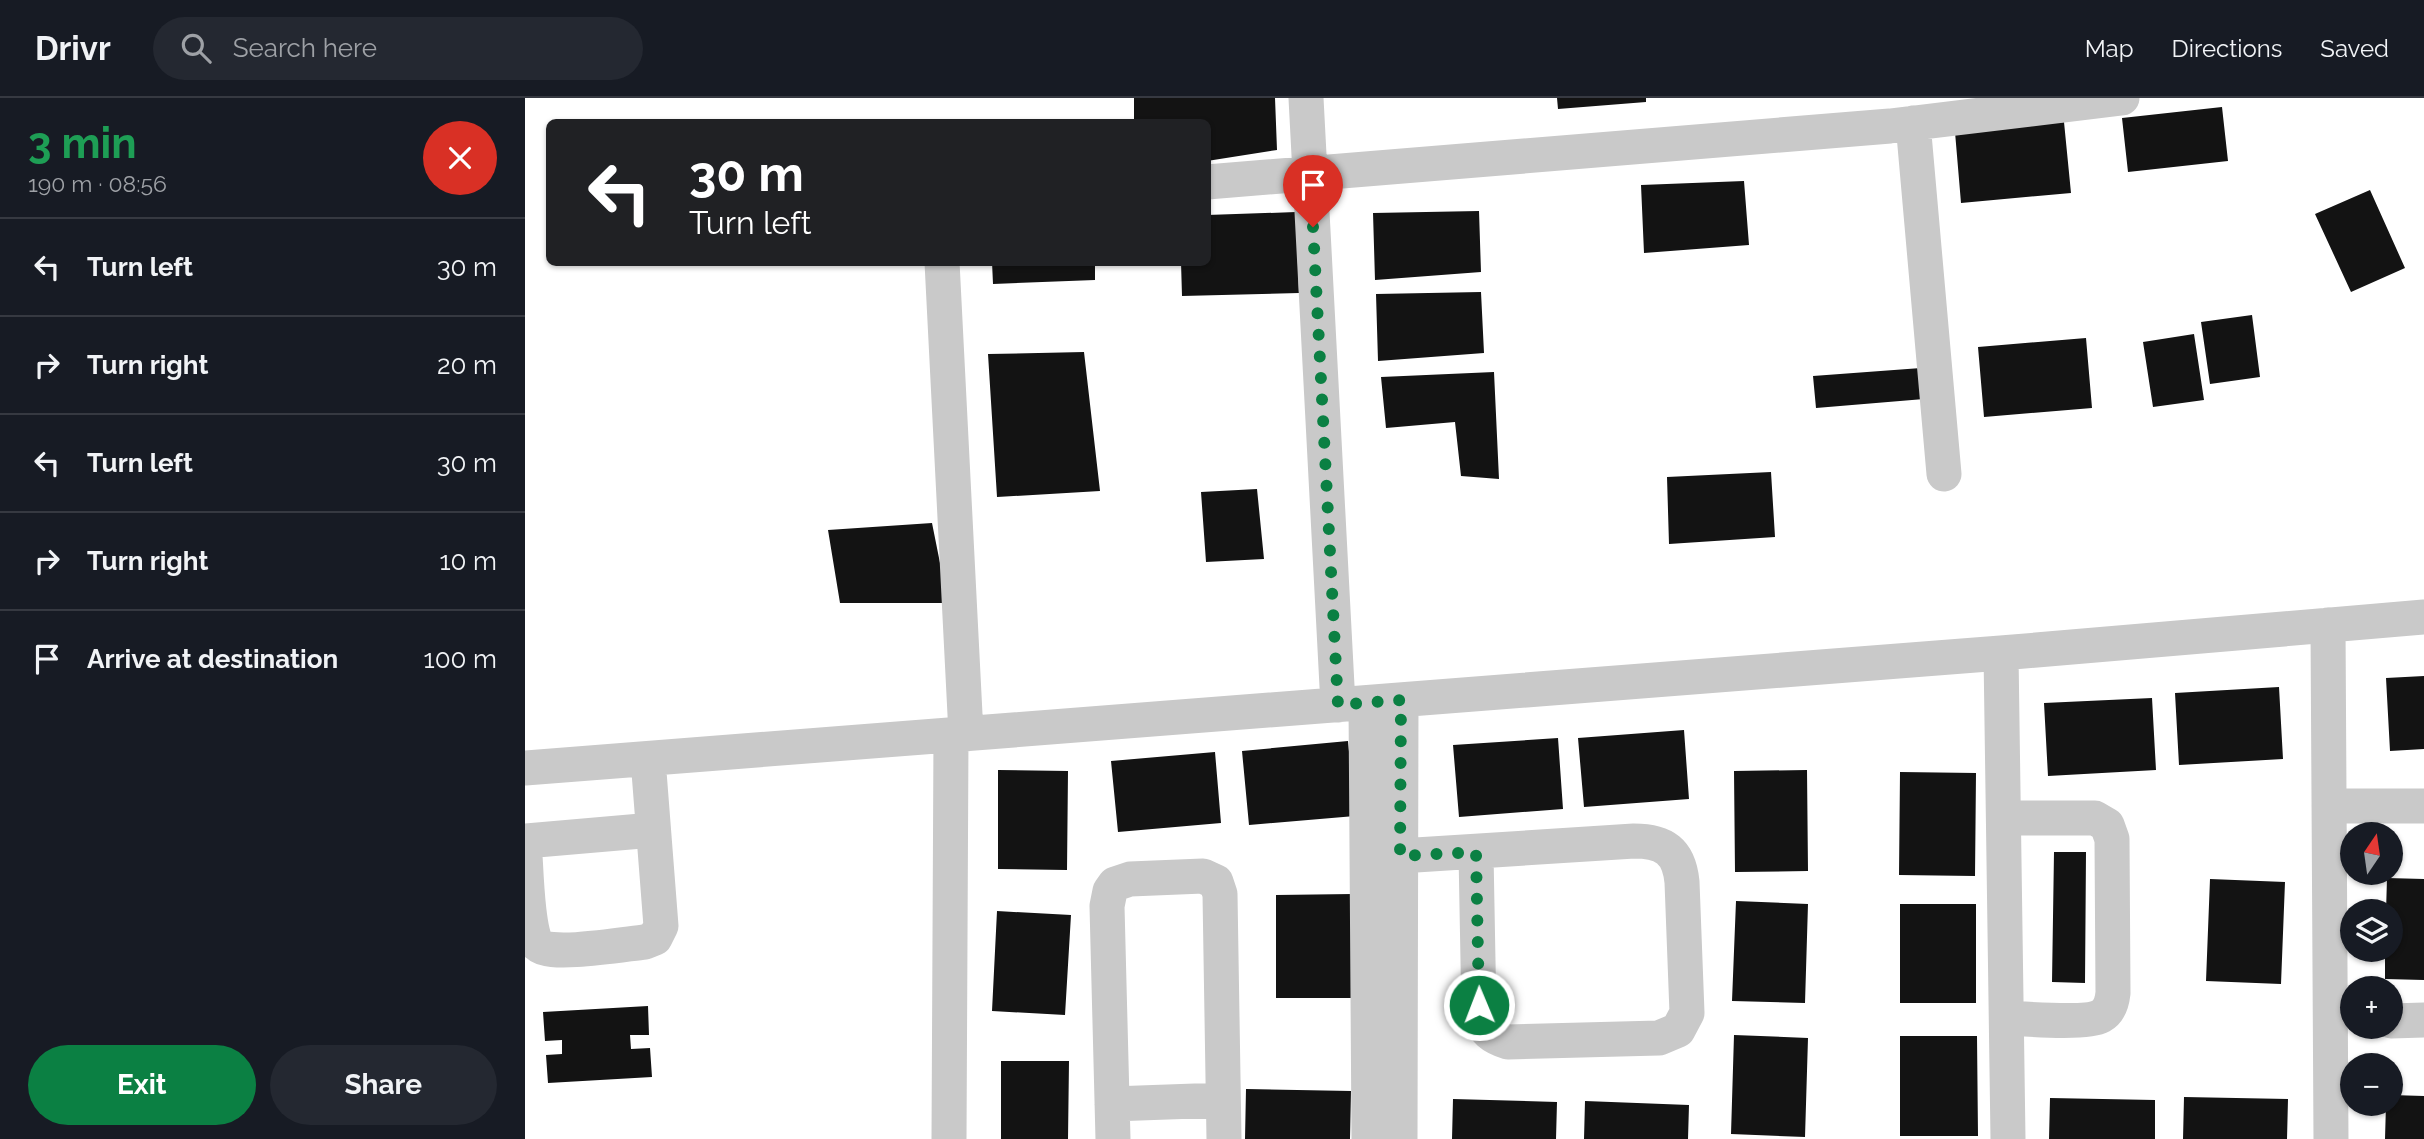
<!DOCTYPE html>
<html lang="en">
<head>
<meta charset="utf-8">
<style>
  :root { --surface:#171b24; --page:#242831; --text:#f1f3f6; --muted:#9ea1a6; --line:#363941; --accent:#0b8043 }
  body { margin:0; font-family:Raleway,sans-serif; background:var(--page); color:var(--text); height:100vh; display:flex; flex-direction:column; font-size:26px; white-space:nowrap }
  * { box-sizing:border-box; margin:0 }
  p { font-size:23px; color:var(--muted) }
  .icon { flex:none; width:38px; height:38px; fill:none; stroke:currentColor; stroke-width:2; stroke-linecap:round; stroke-linejoin:round }
  .map { position:relative; flex:1; overflow:hidden }
  .drawer { display:flex; flex-direction:column; background:var(--surface); width:525px }
  .drawer>* { flex:none }
  .guide { position:absolute; left:21px; top:21px; width:665px; height:147px; border-radius:10px; box-shadow:0 2px 5px #0004; background:#202124; color:#fff; overflow:hidden }
  .needle { width:46px; rotate:13deg }
  .buttons { position:absolute; left:1815px; top:724px; display:grid; gap:14px }
  .buttons a { display:grid; place-items:center; width:63px; height:63px; border-radius:50%; background:var(--surface); box-shadow:0 2px 5px #0004; font-size:35px }
  .pin { position:absolute; display:grid; place-items:center; width:60px; height:60px; color:#fff; margin:-72px -30px; border-radius:50% 50% 50% 0; rotate:-45deg; box-shadow:0 0 7px #0007 }
  .pin .icon { rotate:45deg }
  .me { position:absolute; width:77px; margin:-38px; rotate:359deg; stroke-linejoin:round; filter:drop-shadow(0 0 5px #0008) }
  .turn { display:flex; align-items:center; gap:24px; height:147px; padding:0 28px; font-size:32px }
  .turn .icon { width:91px; height:91px; stroke-width:2.5 }
  .turn b { display:block; font-size:49px; line-height:60px }
  .round { display:grid; place-items:center; flex:none; width:74px; height:74px; border-radius:37px; background:var(--page) }
  .head { display:flex; align-items:center; justify-content:space-between; height:119px; padding:0 28px }
  h1 { font-size:42px; font-weight:700; line-height:52px; color:#1e9e55 }
  .primary-button { display:flex; gap:14px; margin-top:auto; padding:14px 28px }
  .primary-button a { flex:1; height:80px; border-radius:42px; background:var(--accent); color:#fff; font-size:28px; font-weight:700; line-height:80px; text-align:center }
  .primary-button a+a { background:var(--page); color:var(--text) }
  ul { padding:0; list-style:none }
  li { display:flex; align-items:center; gap:21px; height:98px; padding:0 28px; border-top:2px solid var(--line) }
  li div { flex:1 }
  li b { display:block; font-size:26px }
  li em { font-style:normal }
  header { display:flex; align-items:center; gap:42px; box-sizing:border-box; height:98px; padding:0 35px; background:var(--surface); border-bottom:2px solid var(--line) }
  header strong { font-size:33px }
  nav { display:flex; gap:38px; margin-inline-start:auto; font-size:24px }
  .search { width:490px; height:63px; background:var(--page); display:flex; align-items:center; gap:18px; box-sizing:border-box; padding:0 24px; border-radius:38px; color:var(--muted); font-size:26px }
  main { display:flex; flex:1; min-height:0 }
  .map>svg:first-child { display:block }
  .building { fill:#131313 }
  .lines { fill:none; stroke-linecap:round; stroke-linejoin:round }
  .minor { stroke:#c9c9c9; stroke-width:35 }
  .route { stroke:#0b8043; stroke-width:12; stroke-dasharray:0 21.6 }
</style>
</head>
<body>
<header>
<strong>Drivr</strong>
<div class="search"><svg class="icon" aria-label="search" viewBox="0 0 24 24"><circle cx="10" cy="10" r="6"/><path d="M15 15l6 6"/></svg>Search here</div>
<nav><a>Map</a><a>Directions</a><a>Saved</a></nav>
</header>
<main>
<section class="drawer">
<div class="head"><div><h1>3 min</h1><p>190 m · 08:56</p></div><a class="round" style="background:#d93025;color:#fff"><svg class="icon" aria-label="close" viewBox="0 0 24 24"><path d="M6 6l12 12M18 6L6 18"/></svg></a></div>
<ul>
<li><svg class="icon" aria-label="left" viewBox="0 0 24 24"><path d="M17 20v-9H6M10 6l-5 5 5 5"/></svg><div><b>Turn left</b></div><em>30 m</em></li>
<li><svg class="icon" aria-label="right" viewBox="0 0 24 24"><path d="M7 20v-9h11M14 6l5 5-5 5"/></svg><div><b>Turn right</b></div><em>20 m</em></li>
<li><svg class="icon" aria-label="left" viewBox="0 0 24 24"><path d="M17 20v-9H6M10 6l-5 5 5 5"/></svg><div><b>Turn left</b></div><em>30 m</em></li>
<li><svg class="icon" aria-label="right" viewBox="0 0 24 24"><path d="M7 20v-9h11M14 6l5 5-5 5"/></svg><div><b>Turn right</b></div><em>10 m</em></li>
<li><svg class="icon" aria-label="arrive" viewBox="0 0 24 24"><path d="M6 21V4h12l-3 4 3 4H6"/></svg><div><b>Arrive at destination</b></div><em>100 m</em></li>
</ul>
<div class="primary-button"><a>Exit</a><a>Share</a></div>
</section>
<div class="map">
<svg width="1899" height="1041" viewBox="0 0 1899 1041">
  <rect width="100%" height="100%" fill="#fff"/>
  <path class="building" d="M 609,0 L 750,0 L 752,52 L 682,63 L 682,24 L 609,24 Z
    M 1032,0 L 1121,0 L 1121,4 L 1033,11 Z
    M 1697,9 L 1703,63 L 1603,74 L 1597,20 Z
    M 1539,24 L 1546,95 L 1436,105 L 1430,34 Z
    M 1219,83 L 1224,147 L 1119,155 L 1116,87 Z
    M 1845,92 L 1880,170 L 1826,194 L 1790,116 Z
    M 954,113 L 956,174 L 850,182 L 848,115 Z
    M 771,114 L 774,195 L 657,198 L 656,164 L 682,164 L 682,117 Z
    M 467,164 L 570,164 L 570,182 L 468,186 Z
    M 956,194 L 959,255 L 853,263 L 851,196 Z
    M 1727,217 L 1735,279 L 1685,286 L 1676,224 Z
    M 1669,236 L 1679,302 L 1628,309 L 1618,244 Z
    M 1561,240 L 1567,310 L 1459,319 L 1453,249 Z
    M 559,254 L 575,393 L 472,399 L 463,256 Z
    M 1396,270 L 1399,301 L 1291,310 L 1288,278 Z
    M 969,274 L 974,381 L 936,378 L 930,324 L 861,330 L 856,279 Z
    M 1246,374 L 1250,439 L 1144,446 L 1142,379 Z
    M 732,391 L 739,461 L 681,464 L 676,394 Z
    M 407,425 L 423,505 L 315,505 L 303,432 Z
    M 1899,578 L 1899,651 L 1865,653 L 1861,580 Z
    M 1754,589 L 1758,661 L 1654,667 L 1650,595 Z
    M 1627,600 L 1631,672 L 1523,678 L 1519,605 Z
    M 1159,632 L 1164,701 L 1059,709 L 1053,640 Z
    M 1033,640 L 1038,711 L 934,719 L 928,647 Z
    M 823,643 L 830,718 L 724,727 L 717,653 Z
    M 690,654 L 696,725 L 593,734 L 586,663 Z
    M 473,672 L 543,673 L 542,772 L 473,771 Z
    M 1282,672 L 1283,773 L 1210,774 L 1209,673 Z
    M 1375,674 L 1451,675 L 1450,778 L 1374,777 Z
    M 1529,754 L 1561,754 L 1560,885 L 1527,884 Z
    M 1862,780 L 1899,781 L 1899,882 L 1860,881 L 1860,852 L 1866,852 L 1866,814 L 1861,814 Z
    M 1685,781 L 1760,784 L 1756,886 L 1681,883 Z
    M 828,796 L 828,900 L 751,900 L 751,797 Z
    M 1211,803 L 1283,806 L 1280,905 L 1207,903 Z
    M 1375,806 L 1451,806 L 1451,905 L 1375,905 Z
    M 472,813 L 546,817 L 540,917 L 467,913 Z
    M 123,908 L 124,937 L 105,937 L 106,951 L 125,950 L 127,979 L 23,985 L 21,957 L 37,956 L 37,942 L 20,943 L 18,914 Z
    M 1209,937 L 1283,940 L 1280,1039 L 1206,1036 Z
    M 1375,938 L 1452,938 L 1453,1038 L 1375,1038 Z
    M 476,963 L 544,963 L 543,1041 L 476,1041 Z
    M 721,991 L 826,993 L 825,1041 L 720,1041 Z
    M 1866,997 L 1899,998 L 1899,1041 L 1860,1041 L 1861,1006 L 1866,1006 Z
    M 1659,999 L 1763,1001 L 1762,1041 L 1658,1041 Z
    M 1525,1000 L 1630,1002 L 1630,1041 L 1524,1041 Z
    M 928,1001 L 1032,1004 L 1031,1041 L 927,1041 Z
    M 1060,1003 L 1164,1007 L 1163,1041 L 1059,1041 Z"/>
  <g class="lines">
    <path class="minor" d="M 781,0 L 813,607
      M 1388,25 L 1419,376
      M 682,84 L 1365,28 L 1597,0
      M 417,164 L 441,636
      M 1803,527 L 1806,1041
      M 1476,555 L 1483,1041
      M 841,605 L 844,1041
      M 0,670 L 1476,555 L 1899,519
      M 1804,708 L 1899,708
      M 1479,720 L 1570,720 L 1582,727 L 1587,741 L 1588,895 C 1587,904 1585,913 1576,918 C 1562,926 1501,921 1482,920
      M 0,743 L 128,732
      M 0,757 C 1,773 3,838 13,847 C 25,859 100,846 120,844 L 130,840 L 136,828 L 123,661
      M 875,758 L 1109,743 C 1139,743 1154,753 1157,784 L 1162,915 L 1153,932 L 1134,940 L 983,944 C 967,939 959,933 954,917 L 951,755
      M 1866,923 L 1899,922
      M 587,1006 L 698,1002
      M 424,1041 L 426,637
      M 588,1041 L 582,808 L 585,793 L 590,786 L 605,781 L 678,778 L 691,784 L 695,796 L 699,1041
      M 875,1041 L 876,602"/>
  </g>
  <g class="lines">
    <path class="route" d="M 788,129 L 813,607 L 876,602 L 875,758 L 951,754 L 954,907"/>
  </g>
</svg>
<div class="buttons">
<a><svg class="needle" viewBox="-14 -14 28 28"><path d="M0-13l5 13h-10z" fill="#e53935"/><path d="M0 13l5-13h-10z" fill="#9ea1a6"/></svg></a>
<a><svg class="icon" aria-label="layers" viewBox="0 0 24 24"><path d="M12 4l9 5-9 5-9-5zM3 14l9 5 9-5"/></svg></a>
<a>+</a>
<a>−</a>
</div>
<div class="pin" style="left:788px;top:129px;background:#d93025"><svg class="icon" aria-label="arrive" viewBox="0 0 24 24"><path d="M6 21V4h12l-3 4 3 4H6"/></svg></div>
<svg class="me" style="left:954px;top:907px" viewBox="-20 -20 40 40"><circle r="17" fill="#0b8043" stroke="#fff" stroke-width="3"/><path d="M0-11L8 9 0 5-8 9z" fill="#fff"/></svg>
<div class="guide">
<div class="turn"><svg class="icon" aria-label="left" viewBox="0 0 24 24"><path d="M17 20v-9H6M10 6l-5 5 5 5"/></svg><div><b>30 m</b>Turn left</div></div>
</div>
</div>
</main>
</body>
</html>
